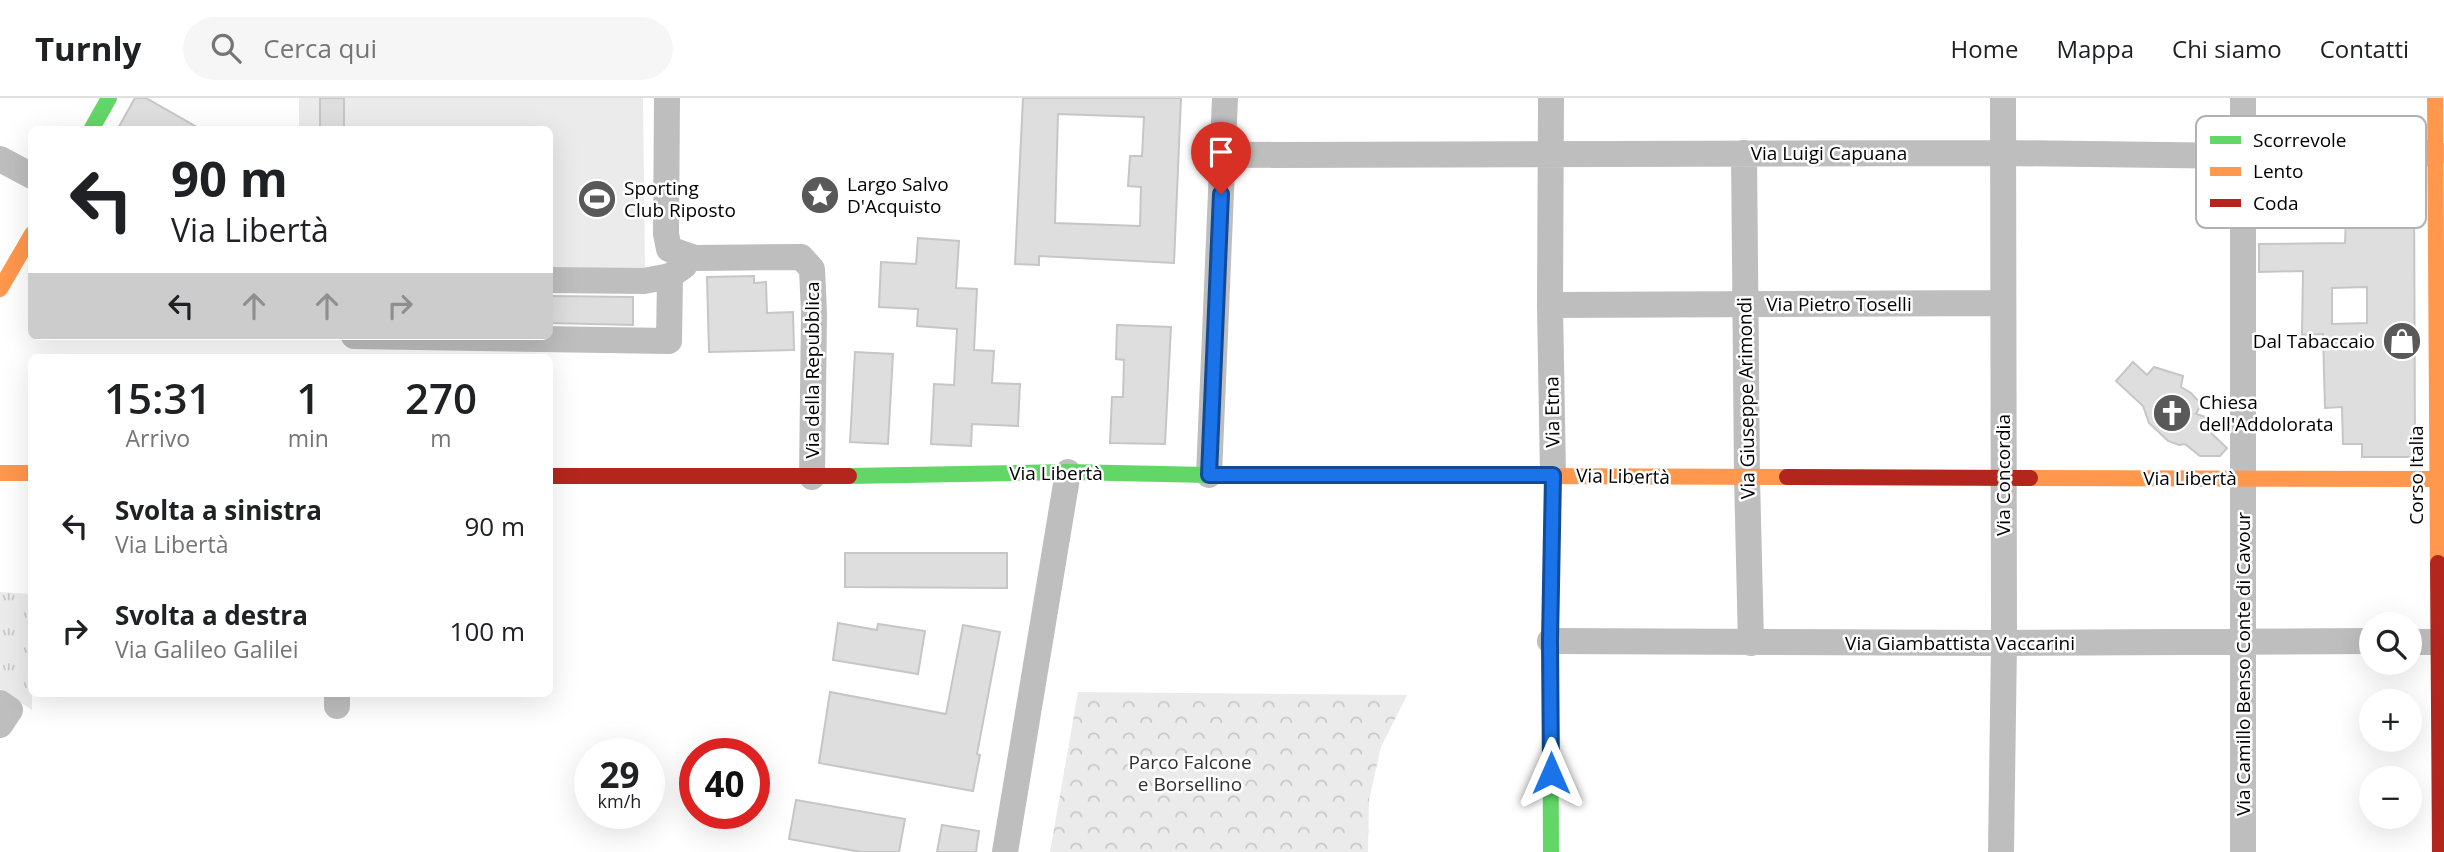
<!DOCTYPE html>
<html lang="it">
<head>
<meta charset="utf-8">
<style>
  :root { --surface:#fff; --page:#f6f6f6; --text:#202124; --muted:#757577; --line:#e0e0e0 }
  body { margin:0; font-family:"Open Sans",sans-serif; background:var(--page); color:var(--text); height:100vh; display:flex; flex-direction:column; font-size:26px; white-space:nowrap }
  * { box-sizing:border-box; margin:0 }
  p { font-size:23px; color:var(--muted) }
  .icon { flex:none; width:38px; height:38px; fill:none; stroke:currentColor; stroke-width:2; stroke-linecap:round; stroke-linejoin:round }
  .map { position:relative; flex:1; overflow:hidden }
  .side { position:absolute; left:28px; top:256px; width:525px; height:343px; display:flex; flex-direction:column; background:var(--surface); border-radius:10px; box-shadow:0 7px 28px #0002 }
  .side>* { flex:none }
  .hud { position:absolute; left:28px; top:28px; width:525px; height:214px; border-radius:10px; box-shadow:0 7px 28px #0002; background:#fff; color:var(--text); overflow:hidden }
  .tools { position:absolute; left:2359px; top:514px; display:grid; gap:14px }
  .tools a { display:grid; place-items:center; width:63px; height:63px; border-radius:50%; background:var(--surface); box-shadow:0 7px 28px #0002; font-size:35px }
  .speed { position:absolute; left:574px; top:640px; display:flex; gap:14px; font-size:35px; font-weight:700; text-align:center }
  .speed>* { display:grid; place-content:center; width:91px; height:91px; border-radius:50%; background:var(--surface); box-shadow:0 7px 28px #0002; line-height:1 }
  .speed small { font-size:18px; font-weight:400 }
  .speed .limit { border:10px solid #d22; background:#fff; color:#111 }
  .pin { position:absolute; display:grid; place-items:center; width:60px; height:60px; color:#fff; margin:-72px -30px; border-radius:50% 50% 50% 0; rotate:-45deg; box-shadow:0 0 7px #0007 }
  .pin .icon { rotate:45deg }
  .me { position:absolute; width:77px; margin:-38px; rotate:0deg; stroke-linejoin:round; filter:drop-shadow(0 0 5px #0008) }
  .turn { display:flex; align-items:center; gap:24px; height:147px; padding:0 28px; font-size:32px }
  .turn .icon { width:91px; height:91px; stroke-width:2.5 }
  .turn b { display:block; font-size:49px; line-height:60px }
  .lanes { display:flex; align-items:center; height:66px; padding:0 28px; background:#0003; justify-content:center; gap:35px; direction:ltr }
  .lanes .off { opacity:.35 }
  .eta { display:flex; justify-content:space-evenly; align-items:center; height:119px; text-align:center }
  .eta b { font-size:42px; font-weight:600; line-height:49px }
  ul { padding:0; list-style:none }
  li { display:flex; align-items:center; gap:21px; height:105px; padding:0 28px }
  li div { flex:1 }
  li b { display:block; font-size:26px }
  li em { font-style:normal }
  header { display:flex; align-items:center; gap:42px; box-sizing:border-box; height:98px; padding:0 35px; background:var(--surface); border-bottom:2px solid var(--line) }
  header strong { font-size:33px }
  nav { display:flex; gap:38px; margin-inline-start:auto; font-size:24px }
  .search { width:490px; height:63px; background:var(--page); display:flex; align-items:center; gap:18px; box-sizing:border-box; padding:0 24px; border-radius:38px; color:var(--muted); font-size:26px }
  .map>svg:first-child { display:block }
  .grass { fill:url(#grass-tufts) }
  .park { fill:url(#park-crowns) }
  .pitch { fill:#ebebeb }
  .building { fill:#dedede; stroke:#c6c6c6; stroke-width:2; fill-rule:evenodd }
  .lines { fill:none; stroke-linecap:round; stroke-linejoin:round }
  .street { stroke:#bebebe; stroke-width:26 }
  .fast { stroke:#63d668; stroke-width:16 }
  .slow { stroke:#ff974d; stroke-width:16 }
  .jam { stroke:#b3261e; stroke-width:16 }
  .route-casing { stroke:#114b97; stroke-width:18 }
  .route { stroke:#1a73e8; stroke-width:12 }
  .labels { text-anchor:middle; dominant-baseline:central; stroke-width:5; stroke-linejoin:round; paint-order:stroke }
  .street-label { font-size:19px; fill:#000; stroke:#fff }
  .poi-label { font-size:19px; fill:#000; stroke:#fff; text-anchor:start }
  .park-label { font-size:19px; fill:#313131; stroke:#fff }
  .key { fill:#fff; stroke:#b2b2b2; stroke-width:2 }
  .key-label { font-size:19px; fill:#000 }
</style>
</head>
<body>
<header>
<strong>Turnly</strong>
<div class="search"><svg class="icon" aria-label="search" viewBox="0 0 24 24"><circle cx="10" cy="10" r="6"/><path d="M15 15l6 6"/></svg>Cerca qui</div>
<nav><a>Home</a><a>Mappa</a><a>Chi siamo</a><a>Contatti</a></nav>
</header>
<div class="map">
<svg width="2444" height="754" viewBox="0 0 2444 754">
  <defs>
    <pattern id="grass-tufts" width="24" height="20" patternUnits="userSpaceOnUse" patternTransform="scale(1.75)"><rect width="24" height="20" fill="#ebebeb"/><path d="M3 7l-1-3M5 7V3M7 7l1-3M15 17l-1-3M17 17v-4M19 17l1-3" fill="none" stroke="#c8c8c8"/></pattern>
    <pattern id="park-crowns" width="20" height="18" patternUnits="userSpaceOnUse" patternTransform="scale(1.75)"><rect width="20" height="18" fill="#ebebeb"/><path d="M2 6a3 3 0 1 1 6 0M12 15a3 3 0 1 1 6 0" fill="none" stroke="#c8c8c8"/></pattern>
  </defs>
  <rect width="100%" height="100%" fill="#fff"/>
  <path class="grass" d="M 0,494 L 31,496 L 32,612 L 0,591 Z"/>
  <path class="park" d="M 1078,594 L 1407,597 L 1381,649 L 1369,702 L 1368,754 L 1050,754 Z"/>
  <path class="pitch" d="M 299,0 L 643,0 L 645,171 L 550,170 L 550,32 L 299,32 Z"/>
  <path class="building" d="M 135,0 L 146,0 L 202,32 L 117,32 Z
    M 320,0 L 344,0 L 344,32 L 320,32 Z
    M 1023,0 L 1181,0 L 1174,165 L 1039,158 L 1039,167 L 1015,166 ZM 1058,16 L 1144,19 L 1142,58 L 1130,58 L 1128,88 L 1141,89 L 1140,128 L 1055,125 Z
    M 2414,71 L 2415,359 L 2362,359 L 2362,346 L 2343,346 L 2342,309 L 2325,310 L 2323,236 L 2302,237 L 2303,173 L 2259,174 L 2259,146 L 2345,145 L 2348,72 ZM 2367,189 L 2367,225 L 2332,226 L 2332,190 Z
    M 918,140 L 959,143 L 956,190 L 977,191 L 974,252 L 994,253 L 992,285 L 1020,286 L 1018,328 L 972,326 L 971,348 L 931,346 L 934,286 L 954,287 L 957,231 L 917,228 L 918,211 L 879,209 L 881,164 L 916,166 Z
    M 754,178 L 754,185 L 766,184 L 767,215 L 793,214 L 794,252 L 709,254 L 707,179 Z
    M 550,198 L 633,199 L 633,227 L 550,225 Z
    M 1117,227 L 1171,229 L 1165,346 L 1110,345 L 1112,299 L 1123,299 L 1124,262 L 1116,261 Z
    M 855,254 L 893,256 L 888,346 L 850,344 Z
    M 2133,264 L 2147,277 L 2154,269 L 2183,278 L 2181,289 L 2191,295 L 2201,306 L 2196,316 L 2209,320 L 2208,332 L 2227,350 L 2220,358 L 2200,358 L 2185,346 L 2179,347 L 2168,343 L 2149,325 L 2143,308 L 2116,283 Z
    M 845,455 L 1007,455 L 1007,490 L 845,489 Z
    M 838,525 L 877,532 L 878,526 L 925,533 L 918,576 L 833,562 Z
    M 963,527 L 1000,534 L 977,656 L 980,657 L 973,693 L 819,665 L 830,594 L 946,616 Z
    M 796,702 L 905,721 L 899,754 L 861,754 L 789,741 Z
    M 942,727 L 979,733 L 976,754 L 937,754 Z"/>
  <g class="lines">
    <path class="street" d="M 667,0 L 666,136 L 669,151 L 695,160 L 801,159 L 812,171 L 814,215 L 812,379
      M 1551,0 L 1550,207 L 1553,377
      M 2243,0 L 2243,754
      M 1744,55 L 1747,379 L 1751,545
      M 1223,57 L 2003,55 L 2243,58 L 2435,55
      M 0,61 L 32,78
      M 550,182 L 644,183 L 670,178 L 684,168
      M 1550,207 L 2002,205
      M 354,238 L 669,243 L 670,178
      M 1209,377 L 1225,0
      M 1550,543 L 2004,545 L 2371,543
      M 2410,544 L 2444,544
      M 0,605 L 10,612 L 0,627
      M 337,608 L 337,595
      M 1005,754 L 1068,374
      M 2001,754 L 2004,545 L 2003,0"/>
    <path class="fast" d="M 91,32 L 109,0
      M 849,378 L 1068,374 L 1209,377 L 1524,378
      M 1551,754 L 1550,543 L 1553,377"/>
    <path class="slow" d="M 2435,0 L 2438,465
      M 0,191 L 32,136
      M 0,375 L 32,375
      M 1524,378 L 1787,379
      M 2030,380 L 2437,381"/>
    <path class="jam" d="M 550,378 L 849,378
      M 1787,379 L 2030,380
      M 2438,465 L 2440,754"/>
  </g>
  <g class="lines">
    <g class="route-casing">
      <path id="route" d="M 1221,96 L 1209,377 L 1553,377 L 1550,543 L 1551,675"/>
    </g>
    <use href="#route" class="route"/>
  </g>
  <defs>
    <g id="sight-disc" transform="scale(2.0125)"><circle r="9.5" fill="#595959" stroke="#fff"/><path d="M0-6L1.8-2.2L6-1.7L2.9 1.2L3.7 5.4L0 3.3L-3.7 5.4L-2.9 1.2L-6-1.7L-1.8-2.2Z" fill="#fff"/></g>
    <g id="stadium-disc" transform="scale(2.0125)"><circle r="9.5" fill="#595959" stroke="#fff"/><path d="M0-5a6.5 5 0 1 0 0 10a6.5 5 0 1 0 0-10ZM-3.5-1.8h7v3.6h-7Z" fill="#fff"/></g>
    <g id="shop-disc" transform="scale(2.0125)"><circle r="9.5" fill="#595959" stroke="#fff"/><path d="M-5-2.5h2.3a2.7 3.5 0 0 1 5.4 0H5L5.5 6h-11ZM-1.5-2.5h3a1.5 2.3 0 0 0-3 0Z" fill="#fff"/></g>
    <g id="church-disc" transform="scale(2.0125)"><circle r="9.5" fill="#595959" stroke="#fff"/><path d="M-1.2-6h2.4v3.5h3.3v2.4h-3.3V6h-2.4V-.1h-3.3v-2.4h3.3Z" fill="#fff"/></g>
  </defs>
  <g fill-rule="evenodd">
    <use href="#sight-disc" x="820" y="97"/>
    <use href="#stadium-disc" x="597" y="101"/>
    <use href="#shop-disc" x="2402" y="243"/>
    <use href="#church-disc" x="2172" y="315"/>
  </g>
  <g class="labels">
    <g class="street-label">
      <text x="1829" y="55">Via Luigi Capuana</text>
      <text x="1839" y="206">Via Pietro Toselli</text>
      <text transform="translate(812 272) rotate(-90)">Via della Repubblica</text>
      <text transform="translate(1746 300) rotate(-91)">Via Giuseppe Arimondi</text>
      <text transform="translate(1552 314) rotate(-91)">Via Etna</text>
      <text x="1056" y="375">Via Libertà</text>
      <text transform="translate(2003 377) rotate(-90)">Via Concordia</text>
      <text transform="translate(2416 377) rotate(-90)">Corso Italia</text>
      <text transform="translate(1623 378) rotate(1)">Via Libertà</text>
      <text x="2190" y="380">Via Libertà</text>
      <text x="1960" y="545">Via Giambattista Vaccarini</text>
      <text transform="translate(2243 566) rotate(-90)">Via Camillo Benso Conte di Cavour</text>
    </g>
    <g class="poi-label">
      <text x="847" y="86">Largo Salvo<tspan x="847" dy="22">D'Acquisto</tspan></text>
      <text x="624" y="90">Sporting<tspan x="624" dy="22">Club Riposto</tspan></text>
      <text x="2375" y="243" text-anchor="end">Dal Tabaccaio</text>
      <text x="2199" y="304">Chiesa<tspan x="2199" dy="22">dell'Addolorata</tspan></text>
    </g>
    <g class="park-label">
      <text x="1190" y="664">Parco Falcone<tspan x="1190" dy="22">e Borsellino</tspan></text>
    </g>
  </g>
  <rect x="2196" y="18" width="230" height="112" rx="10" class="key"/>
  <rect x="2210" y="38" width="31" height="8" fill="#63d668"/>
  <rect x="2210" y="69" width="31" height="9" fill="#ff974d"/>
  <rect x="2210" y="101" width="31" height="8" fill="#b3261e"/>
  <g class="key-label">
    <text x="2253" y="49">Scorrevole</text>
    <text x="2253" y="80">Lento</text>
    <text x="2253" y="112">Coda</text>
  </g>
</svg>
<div class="tools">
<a><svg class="icon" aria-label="search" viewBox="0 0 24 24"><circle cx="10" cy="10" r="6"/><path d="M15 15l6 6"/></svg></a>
<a>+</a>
<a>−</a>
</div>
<div class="speed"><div>29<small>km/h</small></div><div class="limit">40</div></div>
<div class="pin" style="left:1221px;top:96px;background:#d93025"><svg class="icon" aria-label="arrive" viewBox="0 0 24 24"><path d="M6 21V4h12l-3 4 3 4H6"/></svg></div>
<svg class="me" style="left:1551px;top:675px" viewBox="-20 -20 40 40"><path d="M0-17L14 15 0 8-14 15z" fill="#1a73e8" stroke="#fff" stroke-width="4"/></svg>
<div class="hud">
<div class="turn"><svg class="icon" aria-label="left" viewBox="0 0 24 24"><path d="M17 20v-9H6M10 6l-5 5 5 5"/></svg><div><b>90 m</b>Via Libertà</div></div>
<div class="lanes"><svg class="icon" aria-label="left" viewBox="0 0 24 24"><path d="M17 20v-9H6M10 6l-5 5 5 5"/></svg><svg class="icon off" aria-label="ahead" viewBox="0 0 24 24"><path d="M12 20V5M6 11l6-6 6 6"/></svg><svg class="icon off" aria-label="ahead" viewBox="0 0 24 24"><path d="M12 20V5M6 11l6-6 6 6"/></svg><svg class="icon off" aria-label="right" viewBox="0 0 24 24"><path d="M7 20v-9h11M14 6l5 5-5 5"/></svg></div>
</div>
<section class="side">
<div class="eta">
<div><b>15:31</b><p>Arrivo</p></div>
<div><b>1</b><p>min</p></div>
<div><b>270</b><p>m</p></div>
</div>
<ul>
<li><svg class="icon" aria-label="left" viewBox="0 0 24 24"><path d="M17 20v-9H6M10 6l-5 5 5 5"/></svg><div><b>Svolta a sinistra</b><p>Via Libertà</p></div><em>90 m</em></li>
<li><svg class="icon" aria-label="right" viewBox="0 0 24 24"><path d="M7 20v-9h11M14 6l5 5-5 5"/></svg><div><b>Svolta a destra</b><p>Via Galileo Galilei</p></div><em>100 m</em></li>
</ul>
</section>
</div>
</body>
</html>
